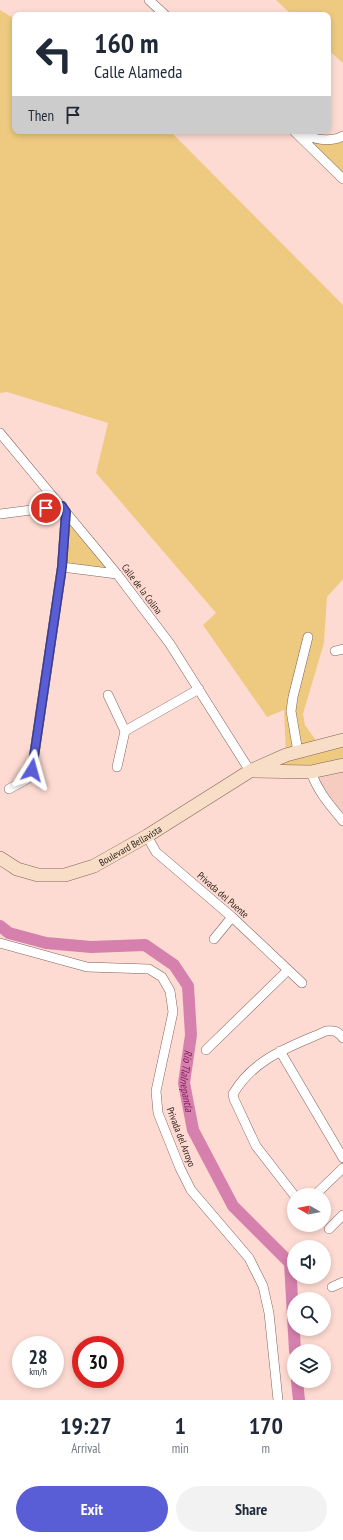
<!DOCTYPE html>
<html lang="en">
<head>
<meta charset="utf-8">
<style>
  :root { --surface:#fff; --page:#f2f2f3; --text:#1f2937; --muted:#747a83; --accent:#595ed6 }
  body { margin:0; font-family:"PT Sans Narrow",sans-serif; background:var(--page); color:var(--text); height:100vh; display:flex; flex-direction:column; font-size:15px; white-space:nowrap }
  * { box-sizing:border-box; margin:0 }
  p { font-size:13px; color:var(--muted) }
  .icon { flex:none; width:22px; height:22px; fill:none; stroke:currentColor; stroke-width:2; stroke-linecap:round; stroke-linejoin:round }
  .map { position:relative; height:1400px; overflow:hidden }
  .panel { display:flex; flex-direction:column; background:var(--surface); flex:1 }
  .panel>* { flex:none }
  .banner { position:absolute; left:12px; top:12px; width:319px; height:122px; border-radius:8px; box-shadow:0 2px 6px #0003; background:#fff; color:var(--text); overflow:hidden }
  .needle { width:26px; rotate:279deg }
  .tools { position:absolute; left:287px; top:1188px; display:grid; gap:8px }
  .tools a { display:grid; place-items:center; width:44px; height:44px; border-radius:50%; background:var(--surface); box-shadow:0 2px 6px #0003; font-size:20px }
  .speed { position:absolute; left:12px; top:1336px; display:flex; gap:8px; font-size:20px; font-weight:700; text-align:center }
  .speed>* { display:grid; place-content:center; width:52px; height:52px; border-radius:50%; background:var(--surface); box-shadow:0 2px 6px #0003; line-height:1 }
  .speed small { font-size:10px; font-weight:400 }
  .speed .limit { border:6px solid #d22; background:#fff; color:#111 }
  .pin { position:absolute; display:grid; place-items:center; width:34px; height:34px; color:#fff; margin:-17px; border:2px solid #fff; border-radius:50%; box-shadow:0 1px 4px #0007 }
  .me { position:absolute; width:44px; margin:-22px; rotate:8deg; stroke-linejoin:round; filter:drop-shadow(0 0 3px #0008) }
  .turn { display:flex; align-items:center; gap:14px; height:84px; padding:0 16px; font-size:18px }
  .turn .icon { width:52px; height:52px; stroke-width:2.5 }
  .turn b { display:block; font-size:28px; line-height:34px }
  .then { display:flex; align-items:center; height:38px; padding:0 16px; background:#0003; gap:8px; font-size:15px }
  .eta { display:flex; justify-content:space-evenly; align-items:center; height:68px; text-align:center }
  .eta b { font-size:24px; font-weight:700; line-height:28px }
  .button { display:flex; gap:8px; margin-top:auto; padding:8px 16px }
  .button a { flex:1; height:46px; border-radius:24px; background:var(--accent); color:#fff; font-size:16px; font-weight:700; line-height:46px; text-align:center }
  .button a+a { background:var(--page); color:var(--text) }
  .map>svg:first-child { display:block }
  .built { fill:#f6ccc1 }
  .green { fill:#eeca81 }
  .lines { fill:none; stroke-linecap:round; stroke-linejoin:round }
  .canal { stroke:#d681ad; stroke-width:12 }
  .street-casing { stroke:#81635b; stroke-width:10 }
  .secondary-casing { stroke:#81635b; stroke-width:14 }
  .street { stroke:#fff; stroke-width:9 }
  .secondary { stroke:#f8dec6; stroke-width:13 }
  .route-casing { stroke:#3a3d8b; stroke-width:10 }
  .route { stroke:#595ed6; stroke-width:7 }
  .labels { text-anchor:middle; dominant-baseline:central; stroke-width:3; stroke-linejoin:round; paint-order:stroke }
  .street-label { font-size:10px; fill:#291d1a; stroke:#fedbd2 }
  .water-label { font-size:11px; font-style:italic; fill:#831e5b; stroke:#fedbd2 }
</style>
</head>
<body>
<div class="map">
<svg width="343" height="1400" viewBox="0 0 343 1400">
  <rect width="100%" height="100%" fill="#fedbd2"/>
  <path class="built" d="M 343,765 L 343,819 L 311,772 Z"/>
  <path class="green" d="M 276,0 L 343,0 L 343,63 L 328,50 L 328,15 L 292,15 Z
    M 0,10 L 15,19 L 15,131 L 170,131 L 343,305 L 343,579 L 327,597 L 324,643 L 303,714 L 305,725 L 320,746 L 343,740 L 343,765 L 250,771 L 286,755 L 284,710 L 267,717 L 203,625 L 216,613 L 96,473 L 108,423 L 7,392 L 0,393 Z
    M 302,137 L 331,144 L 343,141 L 343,176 Z
    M 66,512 L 117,574 L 62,567 Z"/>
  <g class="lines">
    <g class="canal">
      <path id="s1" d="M 0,926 L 9,933 L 46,943 L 91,947 L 145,945 L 174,965 L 188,986 L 191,1035 L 184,1083 L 193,1130 L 233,1206 L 290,1263 L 295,1351"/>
      <path d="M 297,1381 L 299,1400"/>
    </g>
    <g class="street-casing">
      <path id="street" d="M 149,0 L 165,15
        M 294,131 L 343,179
        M 300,133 C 313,139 329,143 343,136
        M 0,433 L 117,574 L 170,644 L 250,771
        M 0,514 L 62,506
        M 62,567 L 117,574
        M 335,651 L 343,649
        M 108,695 L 125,731 L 117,767
        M 125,731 L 199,689
        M 298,752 L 291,711 L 293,697 L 308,637
        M 311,772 C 318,792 330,805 343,821
        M 9,789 L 27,779 L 32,770 L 62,567 L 66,512
        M 147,836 L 156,852 L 232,917 L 302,983
        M 214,939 L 232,917
        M 0,943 L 87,967 L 149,969 L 162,977 L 170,991 L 173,1012 L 156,1091 L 158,1113 L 180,1168 L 191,1190 L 249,1258 L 263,1286 L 269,1313 L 278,1400
        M 206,1050 L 288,970
        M 280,1051 L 343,1158
        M 294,1195 L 256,1146 L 234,1099 L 233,1094 C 254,1058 290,1047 326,1031 C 334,1030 338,1031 343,1038
        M 315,1195 L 343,1168
        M 329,1229 L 343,1215
        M 332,1287 L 343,1282"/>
    </g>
    <g class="secondary-casing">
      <g id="secondary">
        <path d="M 254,771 L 311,772 L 343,765"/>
        <path id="s2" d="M 0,858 L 17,869 L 38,875 L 65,875 L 94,866 L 147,836 L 250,771 L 286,755 L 343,740"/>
      </g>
    </g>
    <use href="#street" class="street"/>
    <use href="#secondary" class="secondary"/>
  </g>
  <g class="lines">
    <g class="route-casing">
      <path id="route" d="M 32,770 L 62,567 L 66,512 L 62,506 L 46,508"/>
    </g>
    <use href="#route" class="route"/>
  </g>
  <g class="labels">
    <g class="street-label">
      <text transform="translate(142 589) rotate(53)">Calle de la Colina</text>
      <text stroke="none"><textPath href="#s2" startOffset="141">Boulevard Bellavista</textPath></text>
      <text transform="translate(223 895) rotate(41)">Privada del Puente</text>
      <text transform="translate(181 1137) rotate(69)">Privada del Arroyo</text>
    </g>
    <g class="water-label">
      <text stroke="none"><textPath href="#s1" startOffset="305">Río Tlalnepantla</textPath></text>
    </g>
  </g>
</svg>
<div class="tools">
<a><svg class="needle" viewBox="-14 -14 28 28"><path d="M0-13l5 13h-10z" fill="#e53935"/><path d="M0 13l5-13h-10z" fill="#747a83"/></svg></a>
<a><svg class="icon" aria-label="sound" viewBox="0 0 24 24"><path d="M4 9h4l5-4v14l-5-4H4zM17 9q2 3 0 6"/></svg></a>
<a><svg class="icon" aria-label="search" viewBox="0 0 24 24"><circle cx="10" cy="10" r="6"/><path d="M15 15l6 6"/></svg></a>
<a><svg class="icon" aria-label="layers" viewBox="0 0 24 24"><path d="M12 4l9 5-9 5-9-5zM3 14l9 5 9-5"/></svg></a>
</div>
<div class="speed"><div>28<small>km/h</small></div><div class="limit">30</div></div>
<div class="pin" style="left:46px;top:508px;background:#d93025"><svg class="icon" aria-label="arrive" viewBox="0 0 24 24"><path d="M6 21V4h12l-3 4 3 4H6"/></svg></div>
<svg class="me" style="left:32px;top:770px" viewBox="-20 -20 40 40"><path d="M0-17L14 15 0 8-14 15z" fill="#595ed6" stroke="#fff" stroke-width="4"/></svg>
<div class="banner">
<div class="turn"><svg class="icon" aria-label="left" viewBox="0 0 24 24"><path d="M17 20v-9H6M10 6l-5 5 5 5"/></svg><div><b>160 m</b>Calle Alameda</div></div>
<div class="then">Then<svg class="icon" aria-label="arrive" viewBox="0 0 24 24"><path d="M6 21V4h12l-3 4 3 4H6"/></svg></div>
</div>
</div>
<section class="panel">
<div class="eta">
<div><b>19:27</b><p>Arrival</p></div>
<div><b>1</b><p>min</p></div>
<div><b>170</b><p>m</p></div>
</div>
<div class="button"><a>Exit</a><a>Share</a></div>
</section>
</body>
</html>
